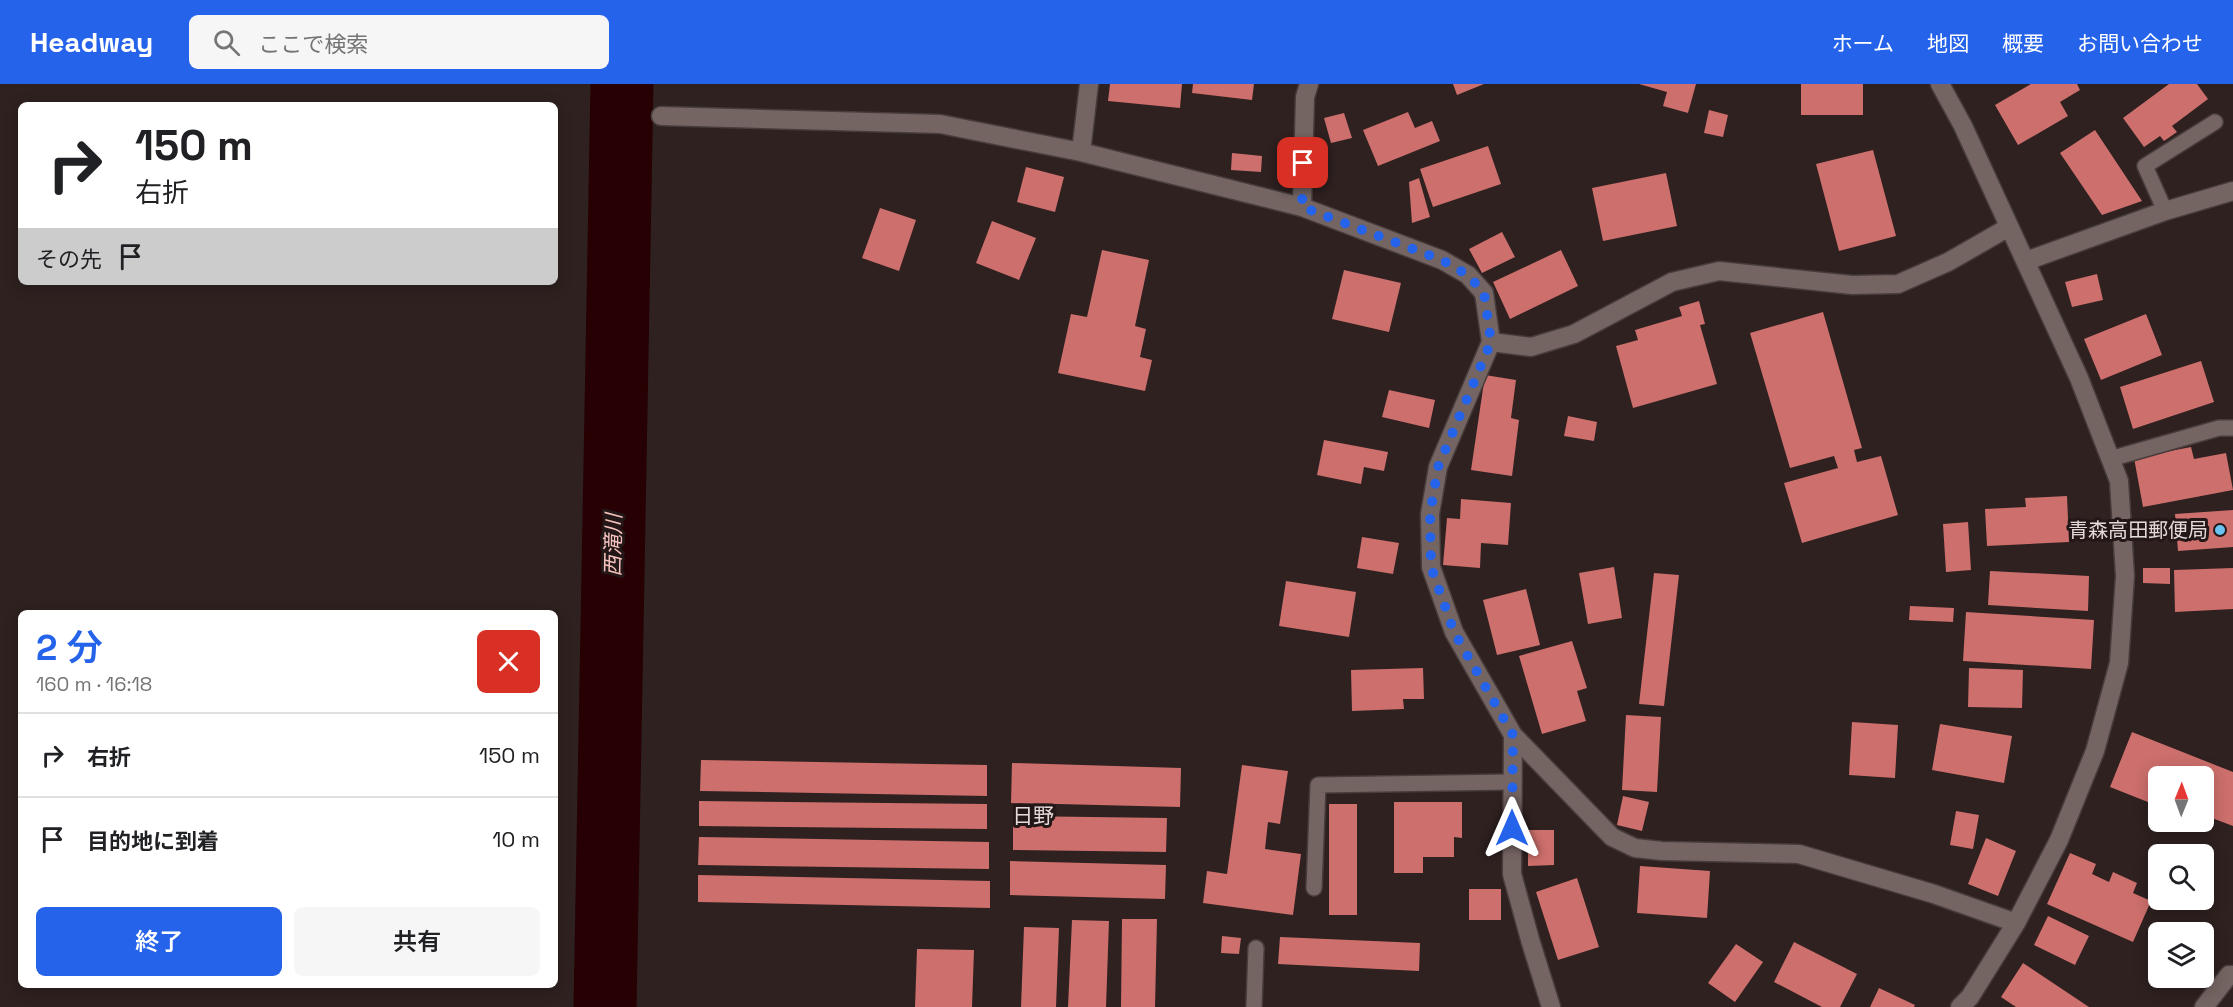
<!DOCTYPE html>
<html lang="ja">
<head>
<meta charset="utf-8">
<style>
  :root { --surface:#fff; --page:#f6f6f6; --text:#202124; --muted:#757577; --line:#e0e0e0; --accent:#2563eb }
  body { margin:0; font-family:"Space Grotesk","Noto Sans JP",sans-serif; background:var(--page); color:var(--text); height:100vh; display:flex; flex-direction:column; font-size:22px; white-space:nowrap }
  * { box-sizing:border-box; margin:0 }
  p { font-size:20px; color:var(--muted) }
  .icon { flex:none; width:33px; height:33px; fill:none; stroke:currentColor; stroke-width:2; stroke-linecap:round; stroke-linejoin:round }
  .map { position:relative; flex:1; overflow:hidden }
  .sheet { position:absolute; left:18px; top:526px; width:540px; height:378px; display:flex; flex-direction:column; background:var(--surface); border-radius:9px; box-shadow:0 3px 15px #0003 }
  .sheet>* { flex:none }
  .hud { position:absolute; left:18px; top:18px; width:540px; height:183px; border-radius:9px; box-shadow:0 3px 15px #0003; background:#fff; color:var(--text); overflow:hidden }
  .needle { width:39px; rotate:1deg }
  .fabs { position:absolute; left:2148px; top:682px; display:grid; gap:12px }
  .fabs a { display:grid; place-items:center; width:66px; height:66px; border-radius:9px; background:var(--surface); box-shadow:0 3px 15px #0003; font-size:30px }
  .pin { position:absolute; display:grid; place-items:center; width:51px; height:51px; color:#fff; margin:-26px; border-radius:12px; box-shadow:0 3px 9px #0006 }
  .me { position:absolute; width:66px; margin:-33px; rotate:0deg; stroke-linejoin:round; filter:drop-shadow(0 0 4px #0008) }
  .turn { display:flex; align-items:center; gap:21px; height:126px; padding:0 18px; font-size:27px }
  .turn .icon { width:78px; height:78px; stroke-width:2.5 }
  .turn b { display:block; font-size:42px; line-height:51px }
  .then { display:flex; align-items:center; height:57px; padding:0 18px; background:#0003; gap:12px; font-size:22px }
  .round { display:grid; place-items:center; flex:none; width:63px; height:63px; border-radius:9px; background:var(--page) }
  .headline { display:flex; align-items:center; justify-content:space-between; height:102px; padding:0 18px }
  h1 { font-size:36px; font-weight:600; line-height:45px; color:var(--accent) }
  .action { display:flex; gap:12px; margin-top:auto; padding:12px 18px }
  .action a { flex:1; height:69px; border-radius:9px; background:var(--accent); color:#fff; font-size:24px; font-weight:600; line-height:69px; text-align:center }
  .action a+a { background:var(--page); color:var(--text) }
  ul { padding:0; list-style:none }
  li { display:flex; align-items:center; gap:18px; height:84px; padding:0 18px; border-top:2px solid var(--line) }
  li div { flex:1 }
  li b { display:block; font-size:22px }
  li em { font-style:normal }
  header { display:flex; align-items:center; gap:36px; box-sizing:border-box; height:84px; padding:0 30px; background:var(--accent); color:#fff }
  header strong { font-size:28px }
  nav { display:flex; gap:33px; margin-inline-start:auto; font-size:21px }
  .search { width:420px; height:54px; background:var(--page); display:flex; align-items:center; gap:15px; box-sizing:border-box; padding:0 21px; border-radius:9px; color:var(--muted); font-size:22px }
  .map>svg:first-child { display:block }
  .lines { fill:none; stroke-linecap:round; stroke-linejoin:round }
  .river { stroke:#260002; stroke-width:63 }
  .building { fill:#cd6f6c }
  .lane-casing { stroke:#473c3b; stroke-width:18 }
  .street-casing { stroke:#473c3b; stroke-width:21 }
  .lane { stroke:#746462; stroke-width:15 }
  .street { stroke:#746462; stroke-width:18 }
  .route { stroke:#2563eb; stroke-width:10; stroke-dasharray:0 18 }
  .poi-dot { fill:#6ac3f1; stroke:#241717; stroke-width:2 }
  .labels { text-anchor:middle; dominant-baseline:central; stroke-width:6; stroke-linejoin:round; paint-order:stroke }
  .poi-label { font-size:20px; fill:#e3dad9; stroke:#241717; text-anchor:end }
  .water-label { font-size:21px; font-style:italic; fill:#f5c2be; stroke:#241717 }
  .neighbourhood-label { font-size:21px; fill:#e3dad9; stroke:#241717 }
</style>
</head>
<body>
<header>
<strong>Headway</strong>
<div class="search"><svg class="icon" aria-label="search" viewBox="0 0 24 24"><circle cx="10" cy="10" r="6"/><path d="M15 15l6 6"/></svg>ここで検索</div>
<nav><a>ホーム</a><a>地図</a><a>概要</a><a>お問い合わせ</a></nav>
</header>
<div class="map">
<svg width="2233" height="923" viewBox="0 0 2233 923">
  <rect width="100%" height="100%" fill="#2e2120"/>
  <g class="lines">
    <path class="river" d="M 605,923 L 622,0"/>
  </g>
  <path class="building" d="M 1110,0 L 1182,0 L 1180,24 L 1108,17 Z
    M 1193,0 L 1254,0 L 1252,16 L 1192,9 Z
    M 1453,0 L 1484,0 L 1457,11 Z
    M 1639,0 L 1696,0 L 1688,29 L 1663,22 L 1667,8 Z
    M 1801,0 L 1863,0 L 1863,31 L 1801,31 Z
    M 2031,0 L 2077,0 L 2080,6 L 2060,18 L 2068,32 L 2018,61 L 1995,21 Z
    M 2169,0 L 2197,0 L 2208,15 L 2172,42 L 2177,48 L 2164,57 L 2160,52 L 2144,63 L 2123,34 Z
    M 1709,26 L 1728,31 L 1723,53 L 1704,49 Z
    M 1408,28 L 1415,44 L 1432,37 L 1440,57 L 1378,82 L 1363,46 Z
    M 1344,29 L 1352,54 L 1331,59 L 1324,34 Z
    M 2095,46 L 2142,117 L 2102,131 L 2060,69 Z
    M 1488,62 L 1501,100 L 1433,123 L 1420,85 Z
    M 1873,66 L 1896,152 L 1839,167 L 1816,80 Z
    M 1232,69 L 1262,72 L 1261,88 L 1231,86 Z
    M 1026,83 L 1064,93 L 1055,128 L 1017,118 Z
    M 1666,89 L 1677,142 L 1603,157 L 1592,104 Z
    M 1419,94 L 1430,133 L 1412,139 L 1409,98 Z
    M 880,124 L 916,136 L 899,187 L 862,174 Z
    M 992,137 L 1036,154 L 1019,196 L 976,179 Z
    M 1502,148 L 1515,173 L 1482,189 L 1469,165 Z
    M 1102,166 L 1149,176 L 1135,242 L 1146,245 L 1140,273 L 1152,276 L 1145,307 L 1058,289 L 1071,230 L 1087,233 Z
    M 1561,166 L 1578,202 L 1510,235 L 1493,198 Z
    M 1344,186 L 1401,199 L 1389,248 L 1332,235 Z
    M 2097,190 L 2103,216 L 2072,223 L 2065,198 Z
    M 1699,217 L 1705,240 L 1700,241 L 1717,300 L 1633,324 L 1616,262 L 1638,256 L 1635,246 L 1682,232 L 1679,223 Z
    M 1823,228 L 1862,364 L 1854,366 L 1857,378 L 1881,372 L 1898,431 L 1802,459 L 1784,399 L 1838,384 L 1834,372 L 1790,384 L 1750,249 Z
    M 2146,230 L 2162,271 L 2101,296 L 2084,255 Z
    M 2201,277 L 2214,318 L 2133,345 L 2120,303 Z
    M 1485,291 L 1516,296 L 1511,334 L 1519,336 L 1512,392 L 1471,386 Z
    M 1389,306 L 1435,316 L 1429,344 L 1382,333 Z
    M 1568,332 L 1597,338 L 1594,357 L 1564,352 Z
    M 1324,356 L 1388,368 L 1384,387 L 1364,383 L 1361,400 L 1317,391 Z
    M 2191,363 L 2194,375 L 2226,369 L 2233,406 L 2143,423 L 2134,374 Z
    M 2067,412 L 2069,458 L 1987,462 L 1985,425 L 2026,423 L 2025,414 Z
    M 1461,415 L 1511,419 L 1508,461 L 1481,459 L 1480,484 L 1443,481 L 1447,434 L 1460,435 Z
    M 2233,426 L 2233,463 L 2178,467 L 2175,430 Z
    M 1968,438 L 1971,486 L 1946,488 L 1943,440 Z
    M 1362,453 L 1399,459 L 1393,490 L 1357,484 Z
    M 1614,483 L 1622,534 L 1588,540 L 1579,489 Z
    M 2143,484 L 2170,484 L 2170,500 L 2143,499 Z
    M 2233,484 L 2233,525 L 2175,528 L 2174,486 Z
    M 1990,487 L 2089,492 L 2088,527 L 1988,521 Z
    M 1654,489 L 1679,491 L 1664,622 L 1639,620 Z
    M 1286,497 L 1356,508 L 1349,553 L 1279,542 Z
    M 1526,505 L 1540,561 L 1497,571 L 1483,516 Z
    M 1910,522 L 1954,524 L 1953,538 L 1909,536 Z
    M 1966,528 L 2094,536 L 2091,585 L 1963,577 Z
    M 1572,557 L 1587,604 L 1577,607 L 1586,637 L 1542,650 L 1519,572 Z
    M 1423,584 L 1424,615 L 1403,615 L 1404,625 L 1352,627 L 1351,586 Z
    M 1969,584 L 2023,586 L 2022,624 L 1968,623 Z
    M 1626,631 L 1661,633 L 1657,708 L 1622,706 Z
    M 1852,638 L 1898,641 L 1895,694 L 1849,691 Z
    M 1940,640 L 2012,652 L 2004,699 L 1932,686 Z
    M 2132,648 L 2233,688 L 2233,742 L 2204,731 L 2204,693 L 2158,693 L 2158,722 L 2110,703 Z
    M 701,676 L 987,681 L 987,712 L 700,707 Z
    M 1012,679 L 1181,684 L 1180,723 L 1011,719 Z
    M 1242,681 L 1288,687 L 1280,740 L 1268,738 L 1265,765 L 1301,770 L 1293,831 L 1203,819 L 1207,787 L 1227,790 Z
    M 1623,712 L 1649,718 L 1642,747 L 1617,741 Z
    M 699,717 L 987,720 L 987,745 L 699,742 Z
    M 1394,718 L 1462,718 L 1462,754 L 1454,753 L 1454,773 L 1423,773 L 1423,789 L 1394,789 Z
    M 1329,720 L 1357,720 L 1357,831 L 1329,831 Z
    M 1956,727 L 1979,731 L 1973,765 L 1950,761 Z
    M 1013,732 L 1167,734 L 1166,768 L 1013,766 Z
    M 1528,746 L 1554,746 L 1554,781 L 1528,782 Z
    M 699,753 L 989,758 L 989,785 L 698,781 Z
    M 1986,754 L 2016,767 L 1998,812 L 1968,800 Z
    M 2070,769 L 2096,780 L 2092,790 L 2109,798 L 2113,788 L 2137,799 L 2133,809 L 2151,817 L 2133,858 L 2047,820 Z
    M 1010,777 L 1166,781 L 1165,815 L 1010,811 Z
    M 1640,782 L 1710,787 L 1707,834 L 1637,829 Z
    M 698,791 L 990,797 L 990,824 L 698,818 Z
    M 1577,794 L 1599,863 L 1558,876 L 1536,808 Z
    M 1469,805 L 1501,805 L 1501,836 L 1469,836 Z
    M 2048,832 L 2089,852 L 2075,881 L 2034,861 Z
    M 1122,835 L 1157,835 L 1155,923 L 1121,923 Z
    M 1072,836 L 1109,837 L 1106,923 L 1068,923 Z
    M 1024,843 L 1059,844 L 1056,923 L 1021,923 Z
    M 1222,852 L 1241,854 L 1239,870 L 1221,869 Z
    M 1280,853 L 1420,859 L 1419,887 L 1278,880 Z
    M 1794,858 L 1857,890 L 1840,923 L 1822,923 L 1774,898 Z
    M 1736,860 L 1763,878 L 1735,918 L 1708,899 Z
    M 917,865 L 974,866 L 972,923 L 915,923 Z
    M 2023,879 L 2089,923 L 2016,923 L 2001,913 Z
    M 1879,904 L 1915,921 L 1914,923 L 1870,923 Z"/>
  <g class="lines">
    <g class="lane-casing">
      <path id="lane" d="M 2165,127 L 2145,82 L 2215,38
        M 2110,375 L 2219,344 L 2233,344
        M 1314,804 L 1318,701 L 1511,698
        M 1254,923 L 1256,864"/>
    </g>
    <g class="street-casing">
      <path id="street" d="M 1940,0 L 1963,42 L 2079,294 L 2119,397 L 2125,492 L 2119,579 L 2095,667 L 2059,756 L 2016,839 L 1970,913 L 1960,923
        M 661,32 L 940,40 L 1081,68 L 1302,123 L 1442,176 L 1468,191 L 1484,209 L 1491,258 L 1438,383 L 1430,430 L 1431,483 L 1454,548 L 1513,651 L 1612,753 L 1635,764 L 1662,767 L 1799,770 L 1934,810 L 2016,839
        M 1081,68 L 1089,0
        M 1302,123 L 1305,13 L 1309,0
        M 2026,177 L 2165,127 L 2233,107
        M 1491,258 L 1531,263 L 1574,250 L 1672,198 L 1719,187 L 1852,201 L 1898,200 L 1948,178 L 2009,143
        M 1513,651 L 1512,790 L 1531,859 L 1551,923
        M 2204,923 L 2229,891 L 2233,891"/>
    </g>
    <use href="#lane" class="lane"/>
    <use href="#street" class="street"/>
  </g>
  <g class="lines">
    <path class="route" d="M 1303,79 L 1302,123 L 1442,176 L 1468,191 L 1484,209 L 1491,258 L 1438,383 L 1430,430 L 1431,483 L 1454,548 L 1513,651 L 1512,744"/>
  </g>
  <circle class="poi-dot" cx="2220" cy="446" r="6"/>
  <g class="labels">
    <g class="poi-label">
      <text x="2208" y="446">青森高田郵便局</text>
    </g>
    <g class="water-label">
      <text transform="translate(613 461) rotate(-89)">西滝川</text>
    </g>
    <g class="neighbourhood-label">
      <text x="1033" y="731">日野</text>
    </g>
  </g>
</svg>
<div class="fabs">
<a><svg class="needle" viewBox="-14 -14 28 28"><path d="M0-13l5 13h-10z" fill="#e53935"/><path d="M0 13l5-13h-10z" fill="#757577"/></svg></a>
<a><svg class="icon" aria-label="search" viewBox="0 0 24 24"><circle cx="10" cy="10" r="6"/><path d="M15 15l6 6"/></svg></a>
<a><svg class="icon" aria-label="layers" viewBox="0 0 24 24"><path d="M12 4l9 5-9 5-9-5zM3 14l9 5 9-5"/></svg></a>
</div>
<div class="pin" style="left:1303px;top:79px;background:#d93025"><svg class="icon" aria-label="arrive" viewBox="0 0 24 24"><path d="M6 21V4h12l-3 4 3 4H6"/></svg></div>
<svg class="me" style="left:1512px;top:744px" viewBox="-20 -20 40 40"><path d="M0-17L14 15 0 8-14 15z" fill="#2563eb" stroke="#fff" stroke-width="4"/></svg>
<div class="hud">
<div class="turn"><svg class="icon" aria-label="right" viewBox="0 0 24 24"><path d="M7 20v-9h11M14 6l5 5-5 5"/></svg><div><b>150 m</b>右折</div></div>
<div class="then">その先<svg class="icon" aria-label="arrive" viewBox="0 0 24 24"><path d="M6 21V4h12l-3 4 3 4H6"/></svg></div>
</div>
<section class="sheet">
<div class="headline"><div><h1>2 分</h1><p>160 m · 16:18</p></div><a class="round" style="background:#d93025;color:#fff"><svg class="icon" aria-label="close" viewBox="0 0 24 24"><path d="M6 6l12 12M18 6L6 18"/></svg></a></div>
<ul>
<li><svg class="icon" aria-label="right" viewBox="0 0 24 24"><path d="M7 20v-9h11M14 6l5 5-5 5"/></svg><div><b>右折</b></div><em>150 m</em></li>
<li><svg class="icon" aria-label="arrive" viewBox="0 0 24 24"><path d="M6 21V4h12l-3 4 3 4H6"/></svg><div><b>目的地に到着</b></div><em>10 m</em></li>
</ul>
<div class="action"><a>終了</a><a>共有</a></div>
</section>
</div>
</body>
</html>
